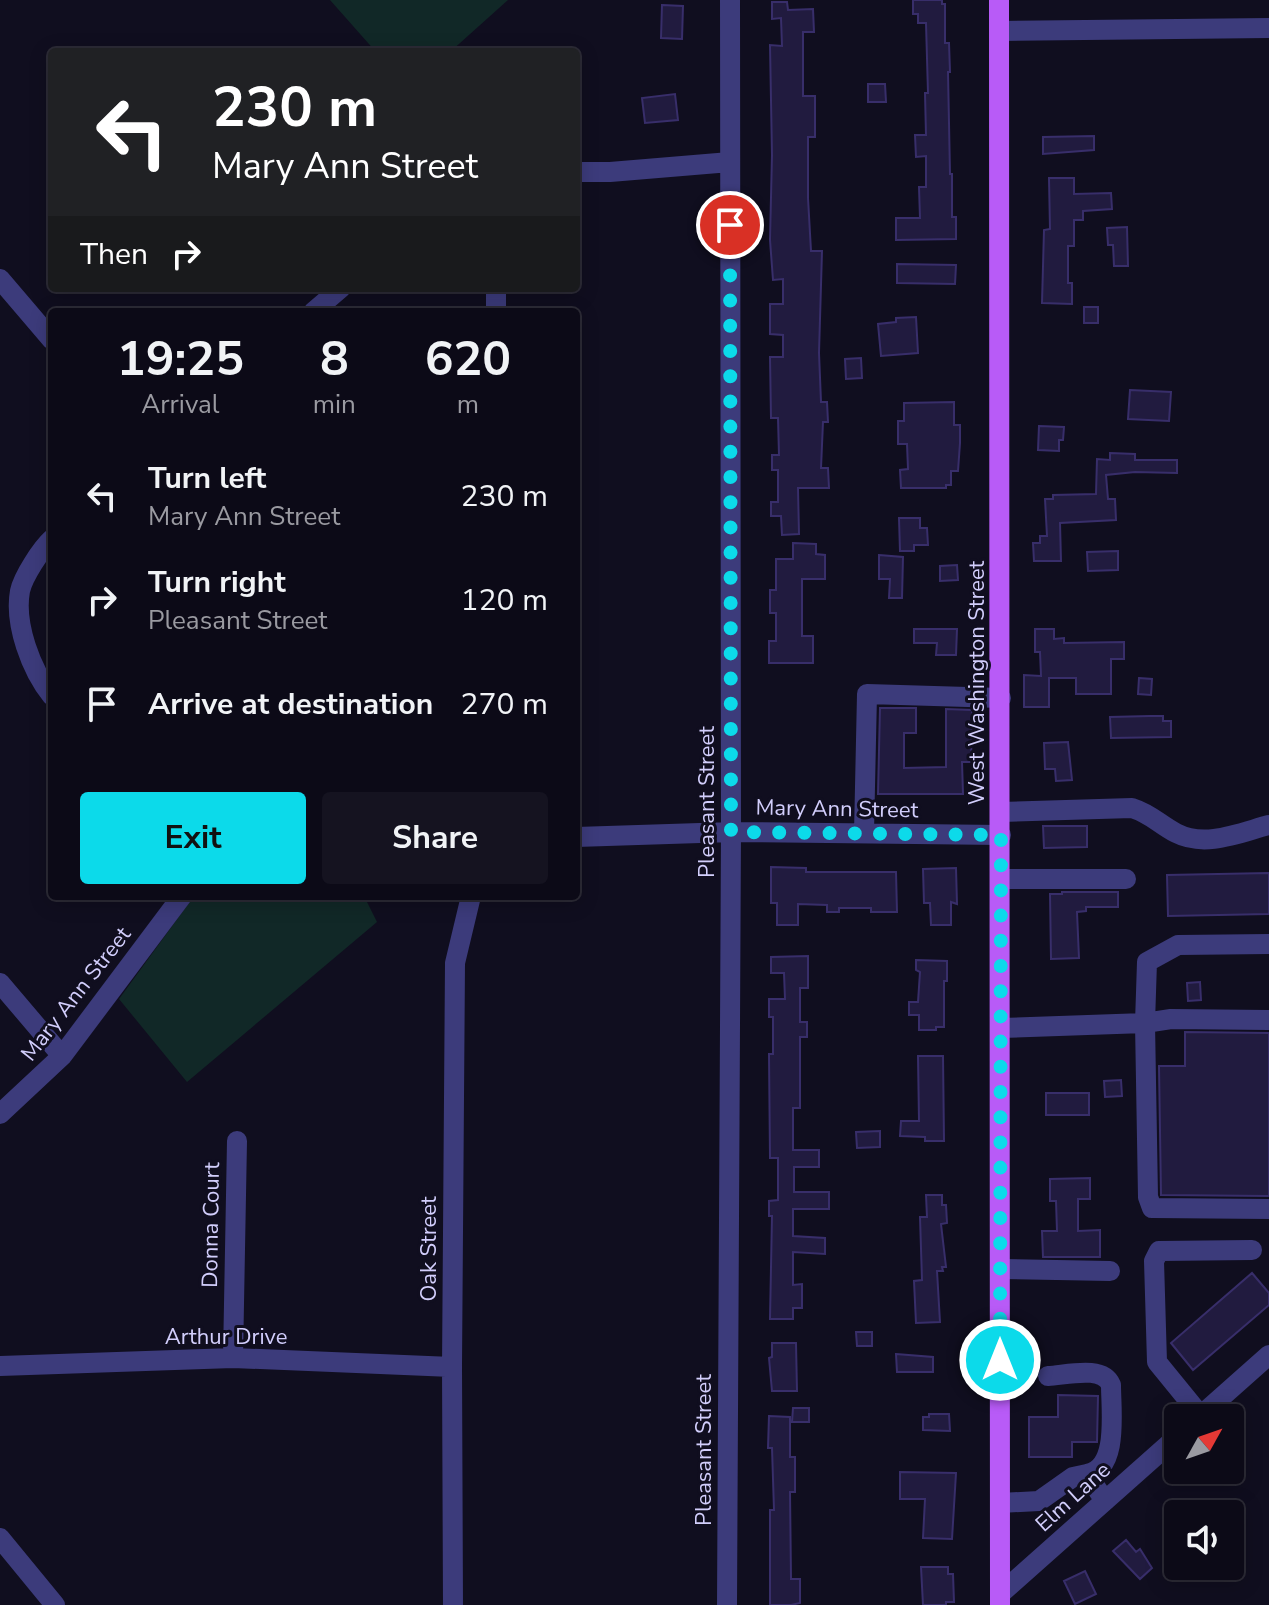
<!DOCTYPE html>
<html lang="en">
<head>
<meta charset="utf-8">
<style>
  :root { --surface:#0c0a17; --page:#151320; --text:#f1f3f6; --muted:#9a9aa1; --line:#2c2b36; --accent:#0cdaea }
  body { margin:0; font-family:"Nunito Sans",sans-serif; background:var(--page); color:var(--text); height:100vh; display:flex; flex-direction:column; font-size:30px; white-space:nowrap }
  * { box-sizing:border-box; margin:0 }
  p { font-size:26px; color:var(--muted) }
  .icon { flex:none; width:44px; height:44px; fill:none; stroke:currentColor; stroke-width:2; stroke-linecap:round; stroke-linejoin:round }
  .map { position:relative; flex:1; overflow:hidden }
  .details { position:absolute; left:48px; top:308px; width:532px; height:592px; display:flex; flex-direction:column; background:var(--surface); border-radius:8px; box-shadow:0 4px 20px #0003,0 0 0 2px var(--line) }
  .details>* { flex:none }
  .hud { position:absolute; left:48px; top:48px; width:532px; height:244px; border-radius:8px; box-shadow:0 4px 20px #0003,0 0 0 2px var(--line); background:#202124; color:#fff; overflow:hidden }
  .needle { width:52px; rotate:50deg }
  .controls { position:absolute; left:1164px; top:1404px; display:grid; gap:16px }
  .controls a { display:grid; place-items:center; width:80px; height:80px; border-radius:8px; background:var(--surface); box-shadow:0 4px 20px #0003,0 0 0 2px var(--line); font-size:40px }
  .pin { position:absolute; display:grid; place-items:center; width:68px; height:68px; color:#fff; margin:-34px; border:4px solid #fff; border-radius:50%; box-shadow:0 2px 8px #0007 }
  .me { position:absolute; width:88px; margin:-44px; rotate:0deg; stroke-linejoin:round; filter:drop-shadow(0 0 6px #0008) }
  .turn { display:flex; align-items:center; gap:28px; height:168px; padding:0 32px; font-size:36px }
  .turn .icon { width:104px; height:104px; stroke-width:2.5 }
  .turn b { display:block; font-size:56px; line-height:68px }
  .then { display:flex; align-items:center; height:76px; padding:0 32px; background:#0003; gap:16px; font-size:30px }
  .eta { display:flex; justify-content:space-evenly; align-items:center; height:136px; text-align:center }
  .eta b { font-size:48px; font-weight:700; line-height:56px }
  .primary-button { display:flex; gap:16px; margin-top:auto; padding:16px 32px }
  .primary-button a { flex:1; height:92px; border-radius:8px; background:var(--accent); color:#111; font-size:32px; font-weight:700; line-height:92px; text-align:center }
  .primary-button a+a { background:var(--page); color:var(--text) }
  ul { padding:0; list-style:none }
  li { display:flex; align-items:center; gap:24px; height:104px; padding:0 32px }
  li div { flex:1 }
  li b { display:block; font-size:30px }
  li em { font-style:normal }
  .map>svg:first-child { display:block }
  .green { fill:#112827 }
  .building { fill:#211b3f; stroke:#382e6a; stroke-width:2 }
  .lines { fill:none; stroke-linecap:round; stroke-linejoin:round }
  .minor { stroke:#3c3b7b; stroke-width:20 }
  .major { stroke:#b85bf7; stroke-width:20 }
  .route { stroke:#0cdaea; stroke-width:14; stroke-dasharray:0 25.2 }
  .labels { text-anchor:middle; dominant-baseline:central; stroke-width:6; stroke-linejoin:round; paint-order:stroke }
  .street-label { font-size:22px; fill:#d2cefc; stroke:#100e1f }
</style>
</head>
<body>
<div class="map">
<svg width="1269" height="1605" viewBox="0 0 1269 1605">
  <rect width="100%" height="100%" fill="#100e1f"/>
  <path class="green" d="M 330,0 L 508,0 L 450,52 L 376,52 Z
    M 194,896 L 364,896 L 377,922 L 187,1082 L 119,999 Z"/>
  <path class="building" d="M 913,0 L 942,0 L 942,4 L 945,4 L 945,43 L 949,43 L 950,72 L 948,72 L 950,174 L 952,174 L 952,217 L 956,217 L 956,239 L 896,240 L 896,218 L 920,218 L 919,187 L 926,187 L 926,156 L 916,157 L 915,135 L 926,135 L 925,93 L 928,93 L 926,23 L 918,23 L 918,14 L 913,14 Z
    M 772,2 L 787,2 L 788,10 L 813,9 L 814,32 L 803,32 L 803,96 L 815,96 L 815,137 L 808,137 L 808,198 L 811,251 L 822,251 L 819,353 L 821,402 L 827,402 L 828,422 L 823,422 L 821,468 L 828,468 L 829,488 L 798,488 L 799,534 L 782,535 L 781,516 L 771,516 L 771,502 L 778,502 L 778,470 L 772,470 L 772,455 L 779,455 L 778,418 L 771,418 L 770,357 L 783,357 L 783,335 L 770,334 L 770,304 L 783,304 L 783,279 L 773,280 L 770,240 L 772,155 L 770,45 L 782,46 L 781,18 L 772,19 Z
    M 662,5 L 683,6 L 682,39 L 661,38 Z
    M 868,84 L 885,84 L 886,102 L 868,102 Z
    M 675,94 L 678,120 L 645,123 L 642,98 Z
    M 1094,136 L 1094,150 L 1043,154 L 1043,137 Z
    M 1049,178 L 1074,178 L 1074,194 L 1111,193 L 1112,209 L 1083,211 L 1083,220 L 1074,220 L 1074,246 L 1068,246 L 1068,283 L 1072,283 L 1072,304 L 1042,303 L 1044,230 L 1050,229 Z
    M 1127,227 L 1128,266 L 1114,266 L 1113,245 L 1108,245 L 1107,228 Z
    M 897,264 L 956,265 L 955,284 L 897,283 Z
    M 1084,307 L 1098,307 L 1098,323 L 1084,323 Z
    M 916,317 L 918,353 L 881,356 L 878,324 L 896,322 L 896,318 Z
    M 861,358 L 862,378 L 846,379 L 845,359 Z
    M 1130,390 L 1171,392 L 1169,421 L 1128,419 Z
    M 954,402 L 954,425 L 960,425 L 960,443 L 958,471 L 951,471 L 951,485 L 946,485 L 946,488 L 901,488 L 900,470 L 908,469 L 907,444 L 898,444 L 898,421 L 904,421 L 904,403 Z
    M 1039,426 L 1064,427 L 1063,440 L 1059,440 L 1059,451 L 1038,450 Z
    M 1110,453 L 1135,454 L 1135,460 L 1177,460 L 1177,473 L 1135,472 L 1106,475 L 1108,499 L 1115,499 L 1116,520 L 1060,523 L 1061,561 L 1034,561 L 1033,543 L 1040,543 L 1040,536 L 1047,536 L 1045,499 L 1053,499 L 1053,495 L 1096,494 L 1097,459 L 1110,460 Z
    M 899,518 L 920,518 L 920,528 L 927,528 L 928,545 L 914,545 L 914,551 L 900,551 Z
    M 793,543 L 816,544 L 816,554 L 825,555 L 825,579 L 802,579 L 802,636 L 813,636 L 813,663 L 769,663 L 769,641 L 776,641 L 776,613 L 770,613 L 770,590 L 776,590 L 776,559 L 793,559 Z
    M 1118,551 L 1118,570 L 1088,571 L 1087,552 Z
    M 879,555 L 903,557 L 902,598 L 889,598 L 890,579 L 879,579 Z
    M 957,565 L 958,580 L 940,581 L 940,566 Z
    M 914,629 L 957,629 L 956,655 L 936,655 L 937,643 L 914,643 Z
    M 1035,629 L 1054,629 L 1054,639 L 1064,638 L 1064,643 L 1124,642 L 1124,659 L 1111,659 L 1111,694 L 1076,694 L 1076,678 L 1049,678 L 1049,707 L 1024,707 L 1024,675 L 1041,676 L 1040,652 L 1035,652 Z
    M 1139,678 L 1152,679 L 1151,695 L 1138,694 Z
    M 880,708 L 916,708 L 916,733 L 904,733 L 904,768 L 946,767 L 946,709 L 972,710 L 971,762 L 962,762 L 963,794 L 878,794 Z
    M 1150,716 L 1163,716 L 1163,721 L 1171,721 L 1171,737 L 1111,738 L 1110,717 Z
    M 1068,742 L 1072,780 L 1056,781 L 1055,769 L 1045,769 L 1044,743 Z
    M 1043,826 L 1087,826 L 1087,847 L 1044,848 Z
    M 771,867 L 806,868 L 806,872 L 896,872 L 897,912 L 871,912 L 871,908 L 839,908 L 839,912 L 827,912 L 827,905 L 798,904 L 798,925 L 777,925 L 777,903 L 771,903 Z
    M 956,868 L 957,904 L 951,902 L 951,925 L 931,925 L 930,903 L 924,903 L 923,869 Z
    M 1269,873 L 1269,914 L 1168,916 L 1167,875 Z
    M 1062,892 L 1118,892 L 1118,907 L 1086,907 L 1086,911 L 1077,912 L 1079,958 L 1051,959 L 1050,894 L 1062,894 Z
    M 808,956 L 808,988 L 800,988 L 800,1022 L 807,1022 L 807,1037 L 800,1037 L 800,1108 L 793,1108 L 793,1150 L 819,1150 L 819,1167 L 794,1167 L 794,1192 L 829,1192 L 829,1209 L 793,1209 L 793,1236 L 825,1238 L 825,1254 L 793,1252 L 793,1285 L 802,1284 L 802,1308 L 793,1308 L 793,1319 L 770,1319 L 772,1216 L 769,1216 L 769,1201 L 778,1200 L 778,1158 L 770,1158 L 769,1054 L 773,1054 L 773,1017 L 769,1017 L 769,999 L 785,999 L 784,973 L 771,973 L 771,957 Z
    M 916,960 L 947,961 L 947,981 L 944,981 L 944,1027 L 936,1027 L 936,1030 L 919,1030 L 919,1015 L 909,1015 L 909,1002 L 918,1002 L 920,972 L 916,970 Z
    M 1200,982 L 1201,1000 L 1188,1001 L 1187,983 Z
    M 1185,1032 L 1269,1033 L 1269,1196 L 1161,1195 L 1159,1066 L 1185,1066 Z
    M 918,1056 L 943,1056 L 944,1141 L 925,1141 L 925,1137 L 900,1136 L 901,1121 L 919,1121 Z
    M 1121,1080 L 1122,1096 L 1105,1097 L 1104,1081 Z
    M 1046,1093 L 1089,1093 L 1089,1115 L 1046,1115 Z
    M 880,1131 L 880,1147 L 857,1148 L 856,1132 Z
    M 1090,1178 L 1090,1199 L 1078,1199 L 1078,1231 L 1100,1230 L 1100,1257 L 1043,1257 L 1042,1231 L 1057,1231 L 1056,1201 L 1050,1201 L 1050,1179 Z
    M 926,1195 L 942,1195 L 942,1205 L 946,1205 L 947,1223 L 941,1224 L 946,1267 L 942,1267 L 943,1271 L 937,1271 L 940,1322 L 916,1323 L 914,1281 L 922,1280 L 920,1217 L 927,1217 Z
    M 1252,1273 L 1269,1293 L 1269,1305 L 1193,1370 L 1171,1343 Z
    M 856,1332 L 872,1332 L 872,1346 L 857,1346 Z
    M 772,1343 L 796,1343 L 797,1391 L 772,1391 L 769,1358 L 772,1357 Z
    M 896,1354 L 933,1357 L 933,1372 L 897,1372 Z
    M 1058,1395 L 1098,1396 L 1097,1442 L 1072,1442 L 1072,1457 L 1029,1457 L 1029,1417 L 1058,1417 Z
    M 793,1408 L 809,1408 L 809,1422 L 792,1422 Z
    M 929,1414 L 949,1414 L 950,1431 L 923,1430 L 923,1417 L 929,1417 Z
    M 769,1416 L 790,1417 L 790,1457 L 795,1457 L 795,1492 L 790,1492 L 791,1579 L 800,1579 L 800,1603 L 791,1605 L 770,1605 L 770,1510 L 774,1510 L 772,1448 L 768,1448 Z
    M 900,1472 L 956,1473 L 952,1539 L 923,1538 L 925,1499 L 900,1499 Z
    M 1126,1540 L 1136,1552 L 1140,1549 L 1152,1568 L 1140,1579 L 1113,1551 Z
    M 921,1567 L 948,1567 L 948,1574 L 953,1574 L 954,1602 L 946,1602 L 946,1605 L 923,1605 Z
    M 1085,1571 L 1096,1594 L 1075,1604 L 1064,1581 Z"/>
  <g class="lines">
    <path class="minor" d="M 1000,31 L 1269,28
      M 576,172 L 610,172 L 730,162
      M 0,279 L 52,340
      M 496,288 L 496,312
      M 313,312 L 341,288
      M 52,539 C 41,549 23,577 20,591 C 14,624 31,670 52,696
      M 1001,812 L 1132,808 C 1151,814 1159,824 1176,833 C 1205,848 1239,833 1269,825
      M 864,833 L 867,694 L 1001,698
      M 576,837 L 731,832 L 1001,835
      M 1001,879 L 1126,879
      M 0,983 L 62,1056
      M 1269,1020 L 1171,1019 L 1145,1023 L 1148,1197 L 1152,1208 L 1269,1209
      M 1001,1028 L 1145,1023 L 1147,962 L 1178,945 L 1269,944
      M 0,1114 L 62,1056 L 182,896
      M 1000,1269 L 1110,1271
      M 233,1358 L 237,1141
      M 0,1366 L 233,1358 L 452,1367
      M 1048,1376 C 1067,1375 1103,1365 1111,1385 C 1111,1411 1119,1469 1087,1474
      M 1201,1416 L 1157,1362 L 1154,1261 L 1159,1251 L 1252,1250
      M 1198,1418 L 1269,1355
      M 1000,1503 L 1039,1501 L 1073,1477 L 1087,1474 L 1105,1501
      M 0,1538 L 55,1605
      M 1000,1594 L 1178,1436
      M 453,1605 L 452,1367 L 455,963 L 471,896
      M 727,1605 L 731,832 L 730,0"/>
    <path class="major" d="M 999,0 L 1000,1605"/>
  </g>
  <g class="lines">
    <path class="route" d="M 730,225 L 731,832 L 1001,835 L 1000,1360"/>
  </g>
  <g class="labels">
    <g class="street-label">
      <text transform="translate(977 683) rotate(-90)">West Washington Street</text>
      <text transform="translate(707 802) rotate(-90)">Pleasant Street</text>
      <text transform="translate(837 809) rotate(1)">Mary Ann Street</text>
      <text transform="translate(76 994) rotate(-52)">Mary Ann Street</text>
      <text transform="translate(211 1225) rotate(-89)">Donna Court</text>
      <text transform="translate(429 1249) rotate(-90)">Oak Street</text>
      <text x="226" y="1337">Arthur Drive</text>
      <text transform="translate(704 1450) rotate(-90)">Pleasant Street</text>
      <text transform="translate(1073 1497) rotate(-42)">Elm Lane</text>
    </g>
  </g>
</svg>
<div class="controls">
<a><svg class="needle" viewBox="-14 -14 28 28"><path d="M0-13l5 13h-10z" fill="#e53935"/><path d="M0 13l5-13h-10z" fill="#9a9aa1"/></svg></a>
<a><svg class="icon" aria-label="sound" viewBox="0 0 24 24"><path d="M4 9h4l5-4v14l-5-4H4zM17 9q2 3 0 6"/></svg></a>
</div>
<div class="pin" style="left:730px;top:225px;background:#d93025"><svg class="icon" aria-label="arrive" viewBox="0 0 24 24"><path d="M6 21V4h12l-3 4 3 4H6"/></svg></div>
<svg class="me" style="left:1000px;top:1360px" viewBox="-20 -20 40 40"><circle r="17" fill="#0cdaea" stroke="#fff" stroke-width="3"/><path d="M0-11L8 9 0 5-8 9z" fill="#fff"/></svg>
<div class="hud">
<div class="turn"><svg class="icon" aria-label="left" viewBox="0 0 24 24"><path d="M17 20v-9H6M10 6l-5 5 5 5"/></svg><div><b>230 m</b>Mary Ann Street</div></div>
<div class="then">Then<svg class="icon" aria-label="right" viewBox="0 0 24 24"><path d="M7 20v-9h11M14 6l5 5-5 5"/></svg></div>
</div>
<section class="details">
<div class="eta">
<div><b>19:25</b><p>Arrival</p></div>
<div><b>8</b><p>min</p></div>
<div><b>620</b><p>m</p></div>
</div>
<ul>
<li><svg class="icon" aria-label="left" viewBox="0 0 24 24"><path d="M17 20v-9H6M10 6l-5 5 5 5"/></svg><div><b>Turn left</b><p>Mary Ann Street</p></div><em>230 m</em></li>
<li><svg class="icon" aria-label="right" viewBox="0 0 24 24"><path d="M7 20v-9h11M14 6l5 5-5 5"/></svg><div><b>Turn right</b><p>Pleasant Street</p></div><em>120 m</em></li>
<li><svg class="icon" aria-label="arrive" viewBox="0 0 24 24"><path d="M6 21V4h12l-3 4 3 4H6"/></svg><div><b>Arrive at destination</b></div><em>270 m</em></li>
</ul>
<div class="primary-button"><a>Exit</a><a>Share</a></div>
</section>
</div>
</body>
</html>
